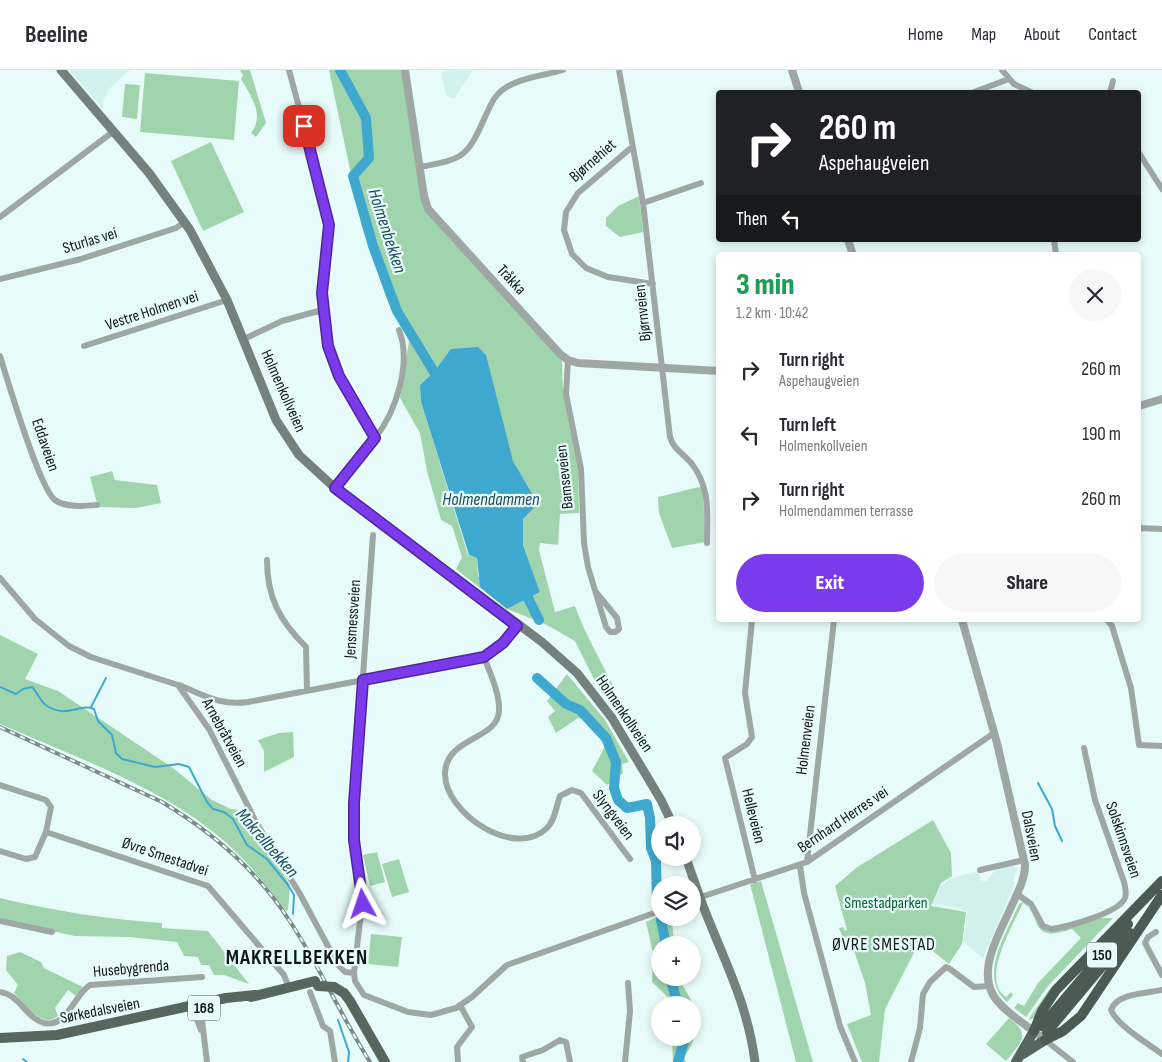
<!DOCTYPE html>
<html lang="en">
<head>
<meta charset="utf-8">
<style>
  :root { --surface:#fff; --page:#f7f7f7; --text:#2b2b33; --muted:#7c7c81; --line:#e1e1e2; --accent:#7c3aed }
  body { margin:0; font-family:"Sofia Sans Condensed",sans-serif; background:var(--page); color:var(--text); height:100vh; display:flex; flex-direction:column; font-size:19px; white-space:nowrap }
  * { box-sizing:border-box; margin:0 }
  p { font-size:16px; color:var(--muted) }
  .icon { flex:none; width:28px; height:28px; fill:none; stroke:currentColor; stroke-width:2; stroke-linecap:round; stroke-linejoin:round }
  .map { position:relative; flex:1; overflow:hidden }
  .details { position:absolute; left:716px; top:182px; width:425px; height:370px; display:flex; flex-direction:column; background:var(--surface); border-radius:5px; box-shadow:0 2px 8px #0003 }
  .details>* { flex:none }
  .banner { position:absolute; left:716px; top:20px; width:425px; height:152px; border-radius:5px; box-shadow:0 2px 8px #0003; background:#202124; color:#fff; overflow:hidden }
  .fabs { position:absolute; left:651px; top:746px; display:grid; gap:10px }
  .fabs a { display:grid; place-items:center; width:50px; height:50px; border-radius:50%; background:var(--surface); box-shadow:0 2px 8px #0003; font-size:25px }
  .pin { position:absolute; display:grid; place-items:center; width:42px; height:42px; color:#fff; margin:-21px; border-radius:10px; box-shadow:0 2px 8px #0006 }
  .me { position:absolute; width:55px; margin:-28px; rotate:355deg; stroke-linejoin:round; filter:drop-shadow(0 0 4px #0008) }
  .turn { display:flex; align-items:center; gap:18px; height:105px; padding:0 20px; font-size:22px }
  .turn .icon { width:65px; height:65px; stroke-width:2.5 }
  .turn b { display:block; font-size:35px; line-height:42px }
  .then { display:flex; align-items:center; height:48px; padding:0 20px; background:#0003; gap:10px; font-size:19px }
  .round { display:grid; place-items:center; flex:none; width:52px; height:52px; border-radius:26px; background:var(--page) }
  .headline { display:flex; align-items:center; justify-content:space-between; height:85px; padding:0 20px }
  h1 { font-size:30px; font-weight:800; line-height:38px; color:#1e9e55 }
  .primary-button { display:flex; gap:10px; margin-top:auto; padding:10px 20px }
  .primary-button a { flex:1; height:58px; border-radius:30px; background:var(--accent); color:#fff; font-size:20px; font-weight:800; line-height:58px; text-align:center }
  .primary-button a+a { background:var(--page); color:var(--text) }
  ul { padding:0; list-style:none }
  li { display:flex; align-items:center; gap:15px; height:65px; padding:0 20px }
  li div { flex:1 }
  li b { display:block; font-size:19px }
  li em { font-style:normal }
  header { display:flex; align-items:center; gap:30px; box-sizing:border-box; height:70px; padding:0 25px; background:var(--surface); border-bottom:1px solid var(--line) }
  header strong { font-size:24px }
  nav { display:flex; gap:28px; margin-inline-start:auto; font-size:18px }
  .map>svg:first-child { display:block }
  .built { fill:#d2f1ee }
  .green { fill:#a0d4ac; fill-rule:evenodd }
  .water { fill:#3fa8ce }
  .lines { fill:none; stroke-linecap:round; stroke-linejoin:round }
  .stream { stroke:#3fa8ce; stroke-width:2 }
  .river { stroke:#3fa8ce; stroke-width:10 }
  .minor { stroke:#9fa7a4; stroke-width:6 }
  .tertiary { stroke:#9fa7a4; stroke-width:8 }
  .secondary { stroke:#75817c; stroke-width:9 }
  .primary { stroke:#586660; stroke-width:10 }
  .trunk { stroke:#4c5a54; stroke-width:10 }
  .rail-casing { stroke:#7c8a89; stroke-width:4 }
  .rail { stroke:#e7fcfa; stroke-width:2; stroke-dasharray:5.5; stroke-linecap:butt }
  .primary-bridge { stroke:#586660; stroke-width:10 }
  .route-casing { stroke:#51269a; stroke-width:12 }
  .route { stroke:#7c3aed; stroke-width:9 }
  .labels { text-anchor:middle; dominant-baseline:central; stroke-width:4.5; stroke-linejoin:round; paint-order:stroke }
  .shield { fill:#e7fcfa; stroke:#515c5b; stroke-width:1 }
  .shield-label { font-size:15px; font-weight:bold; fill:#111817 }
  .street-label { font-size:16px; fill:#111817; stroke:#e7fcfa }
  .park-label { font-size:16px; fill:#096230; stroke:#e7fcfa }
  .water-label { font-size:18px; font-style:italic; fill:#214d5e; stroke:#e7fcfa }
  .neighbourhood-label { font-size:18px; letter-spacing:1px; fill:#111817; stroke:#e7fcfa }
  .district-label { font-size:21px; font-weight:bold; letter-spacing:1px; fill:#111817; stroke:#e7fcfa }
</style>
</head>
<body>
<header>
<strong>Beeline</strong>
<nav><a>Home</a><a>Map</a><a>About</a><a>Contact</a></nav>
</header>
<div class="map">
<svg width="1162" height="992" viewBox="0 0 1162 992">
  <rect width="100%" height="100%" fill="#e7fcfa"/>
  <path class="built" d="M 72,0 L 130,0 L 109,19 L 103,31 L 103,39 L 70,1 Z
    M 450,0 L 473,0 L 454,29 L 446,25 L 441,3 Z
    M 1013,795 L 1017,800 L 1013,811 L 1015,813 L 983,888 L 963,872 L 966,856 L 966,845 L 968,842 L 952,836 L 932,834 L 940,817 L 949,809 L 978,801 L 981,810 L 986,812 L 995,800 Z"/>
  <path class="green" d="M 240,0 L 250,0 L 266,53 L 256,67 L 251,63 C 265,45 251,26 241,9 L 243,5 Z
    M 329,0 L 402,0 L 424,137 L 562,291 L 563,321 L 578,395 L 579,443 L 560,444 L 558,475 L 540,473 L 539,480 L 555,542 L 575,536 C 585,565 601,590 614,618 L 600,621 L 575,571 L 545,554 L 507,539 L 456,499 L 462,487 L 452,456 L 441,450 L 427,401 L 420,363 L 400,328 L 409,271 L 386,227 L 362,156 ZM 452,279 L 499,341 L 513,391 L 533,425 L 535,437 L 523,449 L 523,475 L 540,522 L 507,539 L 478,506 L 477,488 L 468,485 L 421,332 L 420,315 L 434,302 Z
    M 145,3 L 239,11 L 234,70 L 140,62 Z
    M 125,14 L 140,15 L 137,49 L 122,47 Z
    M 211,72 L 244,142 L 203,161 L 171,91 Z
    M 639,126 L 643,162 L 620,167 L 606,156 L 606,148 L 618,136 Z
    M 112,401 L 115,410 L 157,415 L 161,433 L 136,438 L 98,437 L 90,407 Z
    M 703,416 L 705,472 L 672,478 L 659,443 L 658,427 Z
    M 0,565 L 38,584 L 25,609 L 58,621 L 173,698 L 212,730 L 231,739 L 239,740 L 242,747 L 250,747 L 290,815 L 288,840 L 286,841 C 263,810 239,781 208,758 C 152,714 66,683 0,654 Z
    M 567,604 L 605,650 L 629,692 L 622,694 L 623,703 L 607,715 L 592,701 L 609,669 L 598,652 L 578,648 L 556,663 L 548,647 L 555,641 L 547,631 Z
    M 293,662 L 294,687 L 264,702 L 264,681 L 258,670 L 279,663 Z
    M 933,750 L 951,783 L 952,806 L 941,813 L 931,836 L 966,842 L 962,874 L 949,894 L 920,871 L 885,939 L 879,992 L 862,992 L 847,954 L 871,945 L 865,913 L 852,875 L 837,879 L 835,873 L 844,870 L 839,858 L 843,857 L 845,861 L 847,860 L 835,816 L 856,798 Z
    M 377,782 L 385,812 L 370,816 L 363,785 Z
    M 399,789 L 409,822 L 392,827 L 382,794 Z
    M 761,811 L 813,992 L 796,992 L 750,814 Z
    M 0,828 C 54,841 106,849 162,853 L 162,858 L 208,861 L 249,914 L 224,905 L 214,905 L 209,895 L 201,895 L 198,887 L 184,886 L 177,872 L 128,867 L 75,866 L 0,850 Z
    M 1023,832 C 1035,841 1035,857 1050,862 L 1098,848 L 1113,848 L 1048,916 L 1026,947 L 1014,938 L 1018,933 L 1024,936 L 1038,913 L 1081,868 L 1072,859 C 1028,874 1043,847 1023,833 C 1013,856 980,909 1006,927 L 1011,922 L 1013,925 L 1007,932 C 977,906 1007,863 1019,834 Z
    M 656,847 L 672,848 L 674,875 L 660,875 L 660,908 L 677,908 C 697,934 705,958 684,987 L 686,992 L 673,992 L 672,968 L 692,968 L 692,935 L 676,935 L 652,912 L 653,883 L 646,852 Z
    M 371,864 L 402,867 L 398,897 L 368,894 Z
    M 1088,880 L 1034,948 L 1028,950 L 1049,920 Z
    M 20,882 L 41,892 L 44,898 L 83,917 L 76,926 L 68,920 L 55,938 L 58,946 C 42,960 24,933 14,923 L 18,915 L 6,900 L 7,886 Z
    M 1009,948 C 1032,965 1021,972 1006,991 L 986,974 Z"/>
  <path class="water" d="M 478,277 L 486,285 L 513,391 L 533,425 L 535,437 L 523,449 L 523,475 L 540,522 L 507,539 L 480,517 L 477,488 L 469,485 L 421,332 L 420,315 L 434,302 L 451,279 Z"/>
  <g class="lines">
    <path class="stream" d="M 0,617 L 16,624 L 23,619 L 32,617 C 38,623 40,632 47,636 C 70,649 76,633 94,639 L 98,651 L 112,665 L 116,683 L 122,689 L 155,697 L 179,694 L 189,697 L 207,732 L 213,739 L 224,742 L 233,749 L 247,775 L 267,789 L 288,815 L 294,825 L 293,844
      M 91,637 L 106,608
      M 1038,713 L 1052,739 L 1055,756 L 1062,771
      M 338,950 L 349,982 L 348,992
      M 23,989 L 27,992"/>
    <path class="river" d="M 340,0 L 366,48 L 369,88 L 353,106 L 373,176 L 397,241 L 434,302
      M 528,528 L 539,550
      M 537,608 L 566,634 L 580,640 L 606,668 L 616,692 L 614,718 L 618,730 L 627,738 L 647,734 L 650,748 L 651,778 L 656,791 L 657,833
      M 661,850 L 666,875
      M 670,908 L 676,928 L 682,935
      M 678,992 L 685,968"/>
    <path class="minor" d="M 289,0 L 328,146 C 331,172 322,197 321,223 C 320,279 347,322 375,368 L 335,418
      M 619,0 L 643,133 L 670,367 C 673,379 685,385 692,394 C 711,419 707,444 707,473
      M 1002,0 L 1014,14 L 1031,22
      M 974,22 L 1009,9
      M 1110,22 L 1113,11
      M 632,77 L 578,123 L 566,142 L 564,160 L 572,184 L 586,198 L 608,207 L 653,214
      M 1139,83 L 1162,119
      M 420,97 C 463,89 467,88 485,47 C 489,39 492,30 498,24 C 513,8 543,6 563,0
      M 643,133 L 701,113
      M 0,147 L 114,61
      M 1054,170 L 1056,185
      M 0,209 L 81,189 L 176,158 L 185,152
      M 244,269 L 282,251 L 322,240
      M 84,276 L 227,230
      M 0,286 C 8,311 39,418 55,430 C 66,438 85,436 97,435
      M 568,290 L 566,324 L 581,399 L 584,473 L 588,497 L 606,557 L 610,562 L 615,562 L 619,559 L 617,548 L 596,522
      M 375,368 C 396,342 412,293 399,260
      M 1139,458 L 1162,459
      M 373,465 L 354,733 L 354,770 L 363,825 L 354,903 L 355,911 L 364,925 L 408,942 L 431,945 L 456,938 L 472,927 L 507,895 L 660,841
      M 267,490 C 267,528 280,551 306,577 L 307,621
      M 0,508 L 35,549 L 69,576 L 91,587 L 178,615 L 209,659 L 256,752 L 300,824 L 338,895 L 345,902 L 354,903
      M 752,550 L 745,623 L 752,667 L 747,674 L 725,688 L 755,810
      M 1107,550 L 1112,556 L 1131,618 L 1139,675 L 1162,676
      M 484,587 C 490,603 500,624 499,641 C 498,670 446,667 445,703 C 444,743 515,790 547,758 C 555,750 556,737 560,726 L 572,720 L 581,723 L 630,789
      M 179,615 C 204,625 220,636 248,632 L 484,587 L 503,573 L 517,556
      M 0,715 L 46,730 L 51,737 L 46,762 L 35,787 L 26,789 L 0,781
      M 46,762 L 208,816 L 284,905 L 289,918
      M 807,792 L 834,550
      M 800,796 L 804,823 L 840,956 L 855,992
      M 980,800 L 1024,790
      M 1017,824 L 1031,834 L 1043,856 L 1051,859 C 1067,857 1119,843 1125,828 C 1127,823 1125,817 1124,812 L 1095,730 L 1084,678
      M 692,830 L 807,792 L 994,663
      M 0,851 L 52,862
      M 1156,862 L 1148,867 L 1145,873 L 1162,905
      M 1162,920 C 1148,923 1116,923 1111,940 C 1117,955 1148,974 1162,984
      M 0,922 C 19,924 26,948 44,953 C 67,958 74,925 90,915 L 202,907
      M 310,922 L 323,956 L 330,961 L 335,992
      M 197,935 L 201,942 L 207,992
      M 197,935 L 195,944 L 201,960
      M 1045,970 L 1073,992
      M 458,992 L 457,977 L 472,957 L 460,935
      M 523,992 L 522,987 L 543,980 L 560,970 L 566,972 L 570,992
      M 625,992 L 630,941 L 628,913
      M 911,992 L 920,958 L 923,924 L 930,912 L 946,897 L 950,899 L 974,917 L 989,916"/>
    <path class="tertiary" d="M 405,0 L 424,126 L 428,139 L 560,284 L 568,290 L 578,293 L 719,301
      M 792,0 L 799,22
      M 848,170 L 853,185
      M 1139,336 L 1162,329
      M 962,550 L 997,673 L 1025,795 C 1025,809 1018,822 1012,835 C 999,865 972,906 1000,934 C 1013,948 1031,958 1045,970"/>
    <path class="secondary" d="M 61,0 L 149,103 L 190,160 L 227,230 L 276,350 L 299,385 L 335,418 L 542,572 L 577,603 L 612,648 L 661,730 L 673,755
      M 686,788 C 693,807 699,827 707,846 C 727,896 748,937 755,992"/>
    <path class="primary" d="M 334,917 L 344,923 L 350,931 L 385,992
      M 251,927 L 315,911
      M 0,968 L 57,965 L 226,928 L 255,925
      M 1023,984 L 1045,970
      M 1016,992 L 1034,961"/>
    <path class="trunk" d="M 1042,956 L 1128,854
      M 1034,961 L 1042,941 L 1056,920 L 1162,811
      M 1047,962 L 1130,863
      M 1045,970 L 1063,961 L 1081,946 L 1162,825"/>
    <g class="rail-casing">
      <path id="rail" d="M 0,657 L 162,732 C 212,762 257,800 289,850 C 319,895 341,946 370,992"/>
    </g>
    <use href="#rail" class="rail"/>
    <path class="primary-bridge" d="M 318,916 L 334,917"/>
  </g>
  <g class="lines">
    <g class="route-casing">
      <path id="route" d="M 304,56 L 329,155 L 322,223 L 328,276 L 339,306 L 375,368 L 335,418 L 517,556 L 503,573 L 484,587 L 363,610 L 354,733 L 354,770 L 363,834"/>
    </g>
    <use href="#route" class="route"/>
  </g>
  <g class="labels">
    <g class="shield">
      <rect x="1087" y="872.5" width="30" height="25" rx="4"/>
      <rect x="188" y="925.5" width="32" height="25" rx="4"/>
    </g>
    <g class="shield-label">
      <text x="1102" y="885">150</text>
      <text x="204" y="938">168</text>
    </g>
    <g class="street-label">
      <text transform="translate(593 91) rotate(-41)">Bjørnehiet</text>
      <text transform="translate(90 171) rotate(-17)">Sturlas vei</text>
      <text transform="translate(511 210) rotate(47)">Tråkka</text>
      <text transform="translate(152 241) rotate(-18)">Vestre Holmen vei</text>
      <text transform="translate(643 243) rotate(-96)">Bjørnveien</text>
      <text transform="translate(283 321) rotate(66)">Holmenkollveien</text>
      <text transform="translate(45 375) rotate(71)">Eddaveien</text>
      <text transform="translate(565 407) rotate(-96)">Bamseveien</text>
      <text transform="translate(353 549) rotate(-86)">Jensmessveien</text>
      <text transform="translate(624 644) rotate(56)">Holmenkollveien</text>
      <text transform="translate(224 663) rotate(61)">Arnebråtveien</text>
      <text transform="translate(806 670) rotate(-83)">Holmenveien</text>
      <text transform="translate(613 745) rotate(53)">Slyngveien</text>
      <text transform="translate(753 746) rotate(76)">Helleveien</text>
      <text transform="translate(843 750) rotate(-34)">Bernhard Herres vei</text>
      <text transform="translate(1031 766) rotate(79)">Dalsveien</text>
      <text transform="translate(1123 770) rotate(71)">Solskinnsveien</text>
      <text transform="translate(165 787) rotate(19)">Øvre Smestadvei</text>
      <text transform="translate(131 899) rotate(-5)">Husebygrenda</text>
      <text transform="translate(100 941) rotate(-11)">Sørkedalsveien</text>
    </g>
    <g class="park-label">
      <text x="886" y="833">Smestadparken</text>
    </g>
    <g class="water-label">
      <text transform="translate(387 161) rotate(72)">Holmenbekken</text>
      <text x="491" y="429">Holmendammen</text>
      <text transform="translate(267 773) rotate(49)">Makrellbekken</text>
    </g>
    <g class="neighbourhood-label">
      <text x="884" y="874">ØVRE SMESTAD</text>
    </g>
    <g class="district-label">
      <text x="297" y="887">MAKRELLBEKKEN</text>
    </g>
  </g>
</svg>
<div class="fabs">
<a><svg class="icon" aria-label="sound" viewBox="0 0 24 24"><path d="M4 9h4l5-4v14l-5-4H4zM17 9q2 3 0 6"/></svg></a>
<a><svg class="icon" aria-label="layers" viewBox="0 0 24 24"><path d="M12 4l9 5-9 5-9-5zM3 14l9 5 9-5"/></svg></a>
<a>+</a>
<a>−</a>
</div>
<div class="pin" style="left:304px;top:56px;background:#d93025"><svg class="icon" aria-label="arrive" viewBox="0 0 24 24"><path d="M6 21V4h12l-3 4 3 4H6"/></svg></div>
<svg class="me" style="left:363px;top:834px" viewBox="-20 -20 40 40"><path d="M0-17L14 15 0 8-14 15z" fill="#7c3aed" stroke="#fff" stroke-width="4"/></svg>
<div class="banner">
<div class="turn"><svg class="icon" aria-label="right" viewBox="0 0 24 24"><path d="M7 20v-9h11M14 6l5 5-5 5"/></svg><div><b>260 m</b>Aspehaugveien</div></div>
<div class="then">Then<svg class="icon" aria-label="left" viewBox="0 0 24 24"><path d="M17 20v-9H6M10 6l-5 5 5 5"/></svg></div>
</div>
<section class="details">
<div class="headline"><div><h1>3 min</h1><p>1.2 km · 10:42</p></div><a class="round"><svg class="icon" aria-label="close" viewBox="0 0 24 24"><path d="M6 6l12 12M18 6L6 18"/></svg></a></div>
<ul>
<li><svg class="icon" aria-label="right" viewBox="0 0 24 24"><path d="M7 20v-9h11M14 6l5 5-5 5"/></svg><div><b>Turn right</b><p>Aspehaugveien</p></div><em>260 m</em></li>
<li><svg class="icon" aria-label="left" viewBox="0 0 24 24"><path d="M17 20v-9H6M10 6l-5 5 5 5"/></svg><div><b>Turn left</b><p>Holmenkollveien</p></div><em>190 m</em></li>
<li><svg class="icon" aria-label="right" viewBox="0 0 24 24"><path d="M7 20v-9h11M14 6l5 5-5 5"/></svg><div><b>Turn right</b><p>Holmendammen terrasse</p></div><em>260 m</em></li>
</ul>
<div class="primary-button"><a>Exit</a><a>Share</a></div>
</section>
</div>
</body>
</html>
